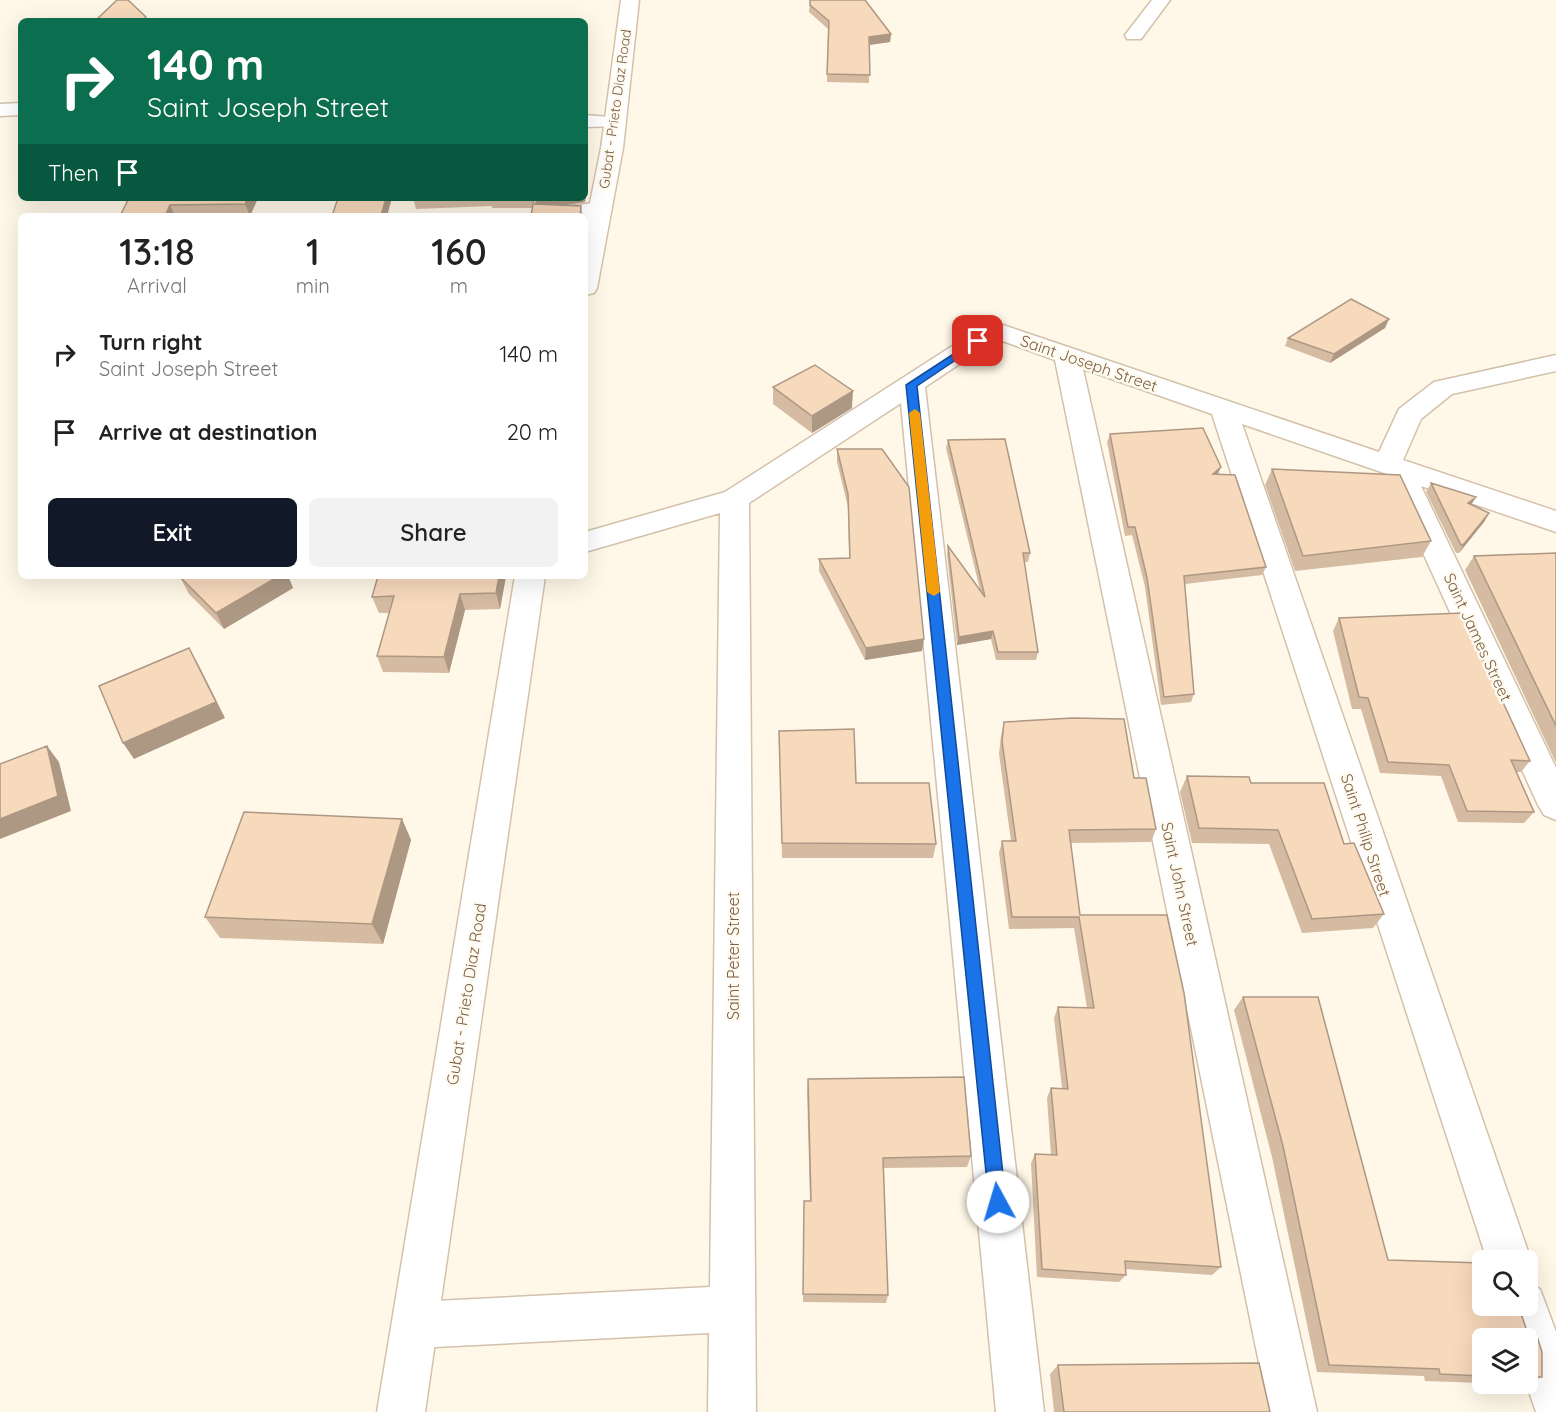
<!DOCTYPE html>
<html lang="en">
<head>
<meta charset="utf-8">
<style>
  :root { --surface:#fff; --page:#f2f2f2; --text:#222; --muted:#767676; --accent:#111827 }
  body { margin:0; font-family:Quicksand,sans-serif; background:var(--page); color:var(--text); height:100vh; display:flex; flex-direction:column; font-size:22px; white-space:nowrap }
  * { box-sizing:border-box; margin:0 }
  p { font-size:20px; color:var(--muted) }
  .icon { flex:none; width:33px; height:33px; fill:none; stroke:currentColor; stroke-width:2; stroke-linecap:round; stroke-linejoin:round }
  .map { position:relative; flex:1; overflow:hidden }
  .panel { position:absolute; left:18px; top:213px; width:570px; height:366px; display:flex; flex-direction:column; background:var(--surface); border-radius:9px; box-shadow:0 6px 24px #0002 }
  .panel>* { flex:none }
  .hud { position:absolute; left:18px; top:18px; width:570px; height:183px; border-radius:9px; box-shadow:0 6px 24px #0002; background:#0b6e4f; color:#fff; overflow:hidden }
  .buttons { position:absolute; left:1472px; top:1250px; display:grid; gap:12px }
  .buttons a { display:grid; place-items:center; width:66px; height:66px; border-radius:9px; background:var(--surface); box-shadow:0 6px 24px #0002; font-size:30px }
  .pin { position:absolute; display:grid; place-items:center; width:51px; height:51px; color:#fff; margin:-26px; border-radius:12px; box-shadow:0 3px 9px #0006 }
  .me { position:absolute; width:66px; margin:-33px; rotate:354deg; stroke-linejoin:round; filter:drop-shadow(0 0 4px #0008) }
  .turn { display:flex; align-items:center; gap:21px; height:126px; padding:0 30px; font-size:27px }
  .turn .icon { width:78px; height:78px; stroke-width:2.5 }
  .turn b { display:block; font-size:42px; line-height:51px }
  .then { display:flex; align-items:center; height:57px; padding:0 30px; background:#0003; gap:12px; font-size:22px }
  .eta { display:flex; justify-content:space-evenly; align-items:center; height:102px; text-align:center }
  .eta b { font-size:36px; font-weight:600; line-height:42px }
  .cta { display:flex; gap:12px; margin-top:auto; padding:12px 30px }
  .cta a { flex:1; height:69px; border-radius:9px; background:var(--accent); color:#fff; font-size:24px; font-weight:600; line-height:69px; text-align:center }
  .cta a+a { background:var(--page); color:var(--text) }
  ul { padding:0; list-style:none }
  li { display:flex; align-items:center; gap:18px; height:78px; padding:0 30px }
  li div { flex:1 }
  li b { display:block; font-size:22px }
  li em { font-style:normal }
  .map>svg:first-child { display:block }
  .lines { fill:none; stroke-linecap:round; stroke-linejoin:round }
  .street-casing { stroke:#d3c1ab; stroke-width:3 }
  .secondary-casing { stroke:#d7c2a9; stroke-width:3 }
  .street { fill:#fff; fill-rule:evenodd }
  .secondary { fill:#fff; fill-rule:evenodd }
  .wall { fill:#d4bba2 }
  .shaded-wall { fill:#ad9884 }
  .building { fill:#f7d9bc; stroke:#ad9884; stroke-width:1.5 }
  .route { fill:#1a73e8; stroke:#114b97; stroke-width:1.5 }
  .slow { fill:#f59e0b }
  .labels { text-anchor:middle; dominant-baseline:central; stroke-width:5; stroke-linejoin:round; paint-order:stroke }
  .far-street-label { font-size:14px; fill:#7d6048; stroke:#fffbf1 }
  .street-label { font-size:16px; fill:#7d6048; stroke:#fffbf1 }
</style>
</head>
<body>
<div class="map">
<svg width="1556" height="1412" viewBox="0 0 1556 1412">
  <rect width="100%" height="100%" fill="#fff8e8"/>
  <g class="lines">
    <g class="street-casing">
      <path id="street" d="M 1152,0 L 1170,0 L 1141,39 L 1127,39 L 1125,35 Z
        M 21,103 L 21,115 L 0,116 L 0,104 Z
        M 585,115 L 622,118 L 625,122 L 622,126 L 585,127 Z
        M 600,202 L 608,204 L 611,209 L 608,214 L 585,218 L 585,216 L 539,216 L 542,211 L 550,209 Z
        M 994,322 L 1379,452 L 1399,409 L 1434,382 L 1556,355 L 1556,371 L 1452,394 L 1421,419 L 1403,460 L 1556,511 L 1556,532 L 1421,486 L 1556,768 L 1556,820 L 1544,815 L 1538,805 L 1387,474 L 1242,424 L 1531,1260 L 1527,1270 L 1527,1260 L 1487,1260 L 1212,414 L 1083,369 L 1317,1412 L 1269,1412 L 1055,360 L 997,339 L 925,387 L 1044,1412 L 996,1412 L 901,403 L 749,503 L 756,1412 L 708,1412 L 709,1333 L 415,1348 L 399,1341 L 392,1325 L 399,1309 L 415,1302 L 710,1287 L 720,513 L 585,552 L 585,532 L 725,492 L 985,325 Z
        M 1527,1283 L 1540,1289 L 1556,1332 L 1556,1412 L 1536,1412 L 1526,1383 L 1527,1338 L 1512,1338 L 1501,1305 L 1527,1305 Z"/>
    </g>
    <g class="secondary-casing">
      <path id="secondary" d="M 621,0 L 639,0 L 623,148 L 597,288 L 594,293 L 585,295 L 585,228 L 601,148 Z
        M 515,576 L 545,576 L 425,1412 L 377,1412 Z"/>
    </g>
    <use href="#street" class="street"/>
    <use href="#secondary" class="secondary"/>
  </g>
  <path class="wall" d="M 810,0 L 891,34 L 890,42 L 869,45 L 869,83 L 827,82 L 828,29 L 809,12 Z
    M 585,185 L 586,195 L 585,202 L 563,205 L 581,206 L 583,216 L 531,216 L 533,208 L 492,208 L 492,206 L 416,209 L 413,198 L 585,198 Z
    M 129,198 L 258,198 L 250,216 L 120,216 Z
    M 1389,319 L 1385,328 L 1330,363 L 1285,346 L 1288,338 Z
    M 773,387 L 852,408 L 812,433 L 773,404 Z
    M 1110,434 L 1221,467 L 1218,474 L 1266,567 L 1262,575 L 1185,584 L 1194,694 L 1191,702 L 1161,705 L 1145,587 L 1132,535 L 1125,536 L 1107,442 Z
    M 948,440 L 1030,553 L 1028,562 L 1024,562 L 1038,652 L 1036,660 L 996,660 L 991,639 L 957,645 L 947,554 L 948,546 L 980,590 L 946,448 Z
    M 837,449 L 922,651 L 865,660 L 819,571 L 819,559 L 849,558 L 848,507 L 837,462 Z
    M 1272,469 L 1431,541 L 1422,557 L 1295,571 L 1265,485 Z
    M 1431,483 L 1476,497 L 1471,504 L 1489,513 L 1484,522 L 1459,553 L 1456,553 L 1426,492 Z
    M 1556,553 L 1556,763 L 1465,570 L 1474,556 Z
    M 182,576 L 288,576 L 293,588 L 224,629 L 189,594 L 180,577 Z
    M 378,576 L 506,576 L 500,609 L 465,610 L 449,673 L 383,672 L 377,656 L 389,613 L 379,613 L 372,597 Z
    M 1339,618 L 1530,761 L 1521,772 L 1516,772 L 1534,812 L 1524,823 L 1458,822 L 1441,776 L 1380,773 L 1361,709 L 1352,709 L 1333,631 Z
    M 1004,722 L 1134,778 L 1156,829 L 1151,842 L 1070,843 L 1080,915 L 1221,1267 L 1212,1275 L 1125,1269 L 1126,1275 L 1119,1282 L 1037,1277 L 1031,1163 L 1035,1154 L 1051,1155 L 1047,1098 L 1051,1088 L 1062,1088 L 1054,1018 L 1058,1007 L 1087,1008 L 1074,928 L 1009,929 L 999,853 L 1002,841 L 1011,841 L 999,754 L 1001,736 Z
    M 779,731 L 856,783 L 936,844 L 933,858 L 782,858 Z
    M 1187,776 L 1251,783 L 1344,844 L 1384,914 L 1373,928 L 1302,933 L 1269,844 L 1192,843 L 1180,792 Z
    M 402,819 L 411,840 L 383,944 L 220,938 L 205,917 Z
    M 1243,997 L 1318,997 L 1388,1260 L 1482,1263 L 1482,1305 L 1518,1305 L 1527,1331 L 1536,1333 L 1542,1352 L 1542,1377 L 1527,1383 L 1527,1338 L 1482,1338 L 1482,1383 L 1425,1381 L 1424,1376 L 1317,1372 L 1272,1157 L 1234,1010 Z
    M 808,1079 L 971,1156 L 967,1167 L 883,1168 L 888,1295 L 886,1303 L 803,1302 L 804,1211 L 810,1201 L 807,1091 Z
    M 1058,1365 L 1270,1412 L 1054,1412 L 1050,1374 Z
    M 1490,1383 L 1527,1383 L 1524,1384 Z"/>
  <path class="shaded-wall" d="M 891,34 L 890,42 L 869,45 L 869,37 Z
    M 585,185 L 586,195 L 585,202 L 541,209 L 535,204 L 539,198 L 585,198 Z
    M 248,198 L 258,198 L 250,216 L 245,204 Z
    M 386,198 L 392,198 L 387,216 L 381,216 Z
    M 170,205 L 175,216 L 165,216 Z
    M 1389,319 L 1385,328 L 1330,363 L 1334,354 Z
    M 853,391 L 852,408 L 812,433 L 812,416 Z
    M 1221,467 L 1217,475 L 1213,474 Z
    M 1476,497 L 1471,505 L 1468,503 Z
    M 1489,513 L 1484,522 L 1459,553 L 1464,544 Z
    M 279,576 L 288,576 L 293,588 L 224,629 L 216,613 Z
    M 499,576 L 506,576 L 500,609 L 496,593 Z
    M 460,594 L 465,610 L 449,673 L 444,657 Z
    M 993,631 L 991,639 L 957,645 L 959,637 Z
    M 924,639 L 922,651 L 865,660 L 866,648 Z
    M 189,648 L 198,664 L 225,718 L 134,759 L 123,743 Z
    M 47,746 L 59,762 L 71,811 L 0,839 L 0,819 Z
    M 402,819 L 411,840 L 383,944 L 372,924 Z"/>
  <path class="building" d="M 117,0 L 128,0 L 146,17 L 141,21 L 95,21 Z
    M 810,0 L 865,0 L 891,34 L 869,37 L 870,75 L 827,74 L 829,21 L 810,5 Z
    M 129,198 L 248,198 L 245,204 L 170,205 L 165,216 L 120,216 Z
    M 338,198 L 386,198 L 381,216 L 332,216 Z
    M 534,198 L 539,198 L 535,204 L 581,206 L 580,216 L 531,216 Z
    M 1351,299 L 1389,319 L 1334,354 L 1288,338 Z
    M 815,365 L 853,391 L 812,416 L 773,387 Z
    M 1203,428 L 1221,467 L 1213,474 L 1235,475 L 1266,567 L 1184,576 L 1194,694 L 1164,697 L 1147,578 L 1135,527 L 1128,527 L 1110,434 Z
    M 1005,439 L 1030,553 L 1023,553 L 1038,652 L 998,652 L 993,631 L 959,637 L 948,546 L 985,597 L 948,440 Z
    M 837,449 L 882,449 L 909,487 L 924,639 L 866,648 L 819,559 L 850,558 L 848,494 Z
    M 1272,469 L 1400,475 L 1431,541 L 1303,556 Z
    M 1431,483 L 1476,497 L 1468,503 L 1489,513 L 1464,544 L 1461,545 Z
    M 1556,553 L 1556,726 L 1474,556 Z
    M 182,576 L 279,576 L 216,613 L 180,577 Z
    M 378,576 L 499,576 L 496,593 L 460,594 L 444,657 L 377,656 L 394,596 L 372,597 Z
    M 1462,613 L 1530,761 L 1511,760 L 1534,812 L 1467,811 L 1449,765 L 1388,762 L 1368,698 L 1359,697 L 1339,618 Z
    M 189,648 L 216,702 L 123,743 L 99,686 Z
    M 1072,718 L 1124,719 L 1134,778 L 1146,778 L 1156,829 L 1069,830 L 1080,915 L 1167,915 L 1184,993 L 1221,1267 L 1125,1261 L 1126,1275 L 1042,1269 L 1035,1154 L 1057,1155 L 1051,1088 L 1068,1089 L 1058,1007 L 1094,1008 L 1079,917 L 1012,917 L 1002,841 L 1016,841 L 1002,741 L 1004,722 Z
    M 854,729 L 856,783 L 929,783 L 936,844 L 782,843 L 779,731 Z
    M 47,746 L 58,796 L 0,819 L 0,764 Z
    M 1187,776 L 1249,777 L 1251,783 L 1324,783 L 1344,844 L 1354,843 L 1384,914 L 1312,919 L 1278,830 L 1199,828 Z
    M 244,812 L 402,819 L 372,924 L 205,917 Z
    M 1243,997 L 1318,997 L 1388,1260 L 1482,1263 L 1482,1305 L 1518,1305 L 1527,1331 L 1536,1333 L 1542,1352 L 1542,1377 L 1527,1377 L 1527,1338 L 1482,1338 L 1482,1376 L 1440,1374 L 1439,1369 L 1329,1365 L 1283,1146 Z
    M 964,1077 L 971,1156 L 883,1158 L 888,1295 L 803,1294 L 804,1201 L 811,1201 L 808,1079 Z
    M 1259,1363 L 1270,1412 L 1064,1412 L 1058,1365 Z"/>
  <path class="route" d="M 978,338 L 983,341 L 981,343 L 917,386 L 1006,1202 L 1004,1208 L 998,1211 L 991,1208 L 989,1202 L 906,385 Z"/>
  <path class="slow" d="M 915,409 L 920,413 L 940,592 L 934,596 L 927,592 L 909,413 Z"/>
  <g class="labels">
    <g class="far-street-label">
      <text transform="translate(615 109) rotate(-82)">Gubat - Prieto Diaz Road</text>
    </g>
    <g class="street-label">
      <text transform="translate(1089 363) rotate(19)">Saint Joseph Street</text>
      <text transform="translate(1478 637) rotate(65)">Saint James Street</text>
      <text transform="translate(1366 835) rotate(72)">Saint Philip Street</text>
      <text transform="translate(1180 884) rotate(78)">Saint John Street</text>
      <text transform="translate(733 956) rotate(-90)">Saint Peter Street</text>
      <text transform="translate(466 994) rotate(-81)">Gubat - Prieto Diaz Road</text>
    </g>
  </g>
</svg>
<div class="buttons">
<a><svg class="icon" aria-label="search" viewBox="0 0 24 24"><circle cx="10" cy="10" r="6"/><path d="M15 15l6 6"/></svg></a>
<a><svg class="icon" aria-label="layers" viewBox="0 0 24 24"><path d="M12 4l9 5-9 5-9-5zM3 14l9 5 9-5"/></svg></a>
</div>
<div class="pin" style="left:978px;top:341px;background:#d93025"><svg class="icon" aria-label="arrive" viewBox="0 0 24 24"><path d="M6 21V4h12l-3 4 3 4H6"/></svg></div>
<svg class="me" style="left:998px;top:1202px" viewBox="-20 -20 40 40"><circle r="19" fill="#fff"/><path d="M0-13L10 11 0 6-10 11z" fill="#1a73e8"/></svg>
<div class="hud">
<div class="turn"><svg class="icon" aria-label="right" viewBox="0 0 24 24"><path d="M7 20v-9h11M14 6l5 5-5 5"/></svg><div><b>140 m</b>Saint Joseph Street</div></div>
<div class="then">Then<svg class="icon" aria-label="arrive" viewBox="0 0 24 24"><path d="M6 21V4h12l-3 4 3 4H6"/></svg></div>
</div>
<section class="panel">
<div class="eta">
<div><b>13:18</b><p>Arrival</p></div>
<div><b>1</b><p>min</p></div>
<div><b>160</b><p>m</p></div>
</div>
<ul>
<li><svg class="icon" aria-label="right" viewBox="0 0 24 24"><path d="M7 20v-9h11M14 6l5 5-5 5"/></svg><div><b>Turn right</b><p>Saint Joseph Street</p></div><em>140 m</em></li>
<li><svg class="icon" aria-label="arrive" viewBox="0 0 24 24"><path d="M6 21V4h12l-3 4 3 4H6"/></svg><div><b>Arrive at destination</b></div><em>20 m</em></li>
</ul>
<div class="cta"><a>Exit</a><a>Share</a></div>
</section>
</div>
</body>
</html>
